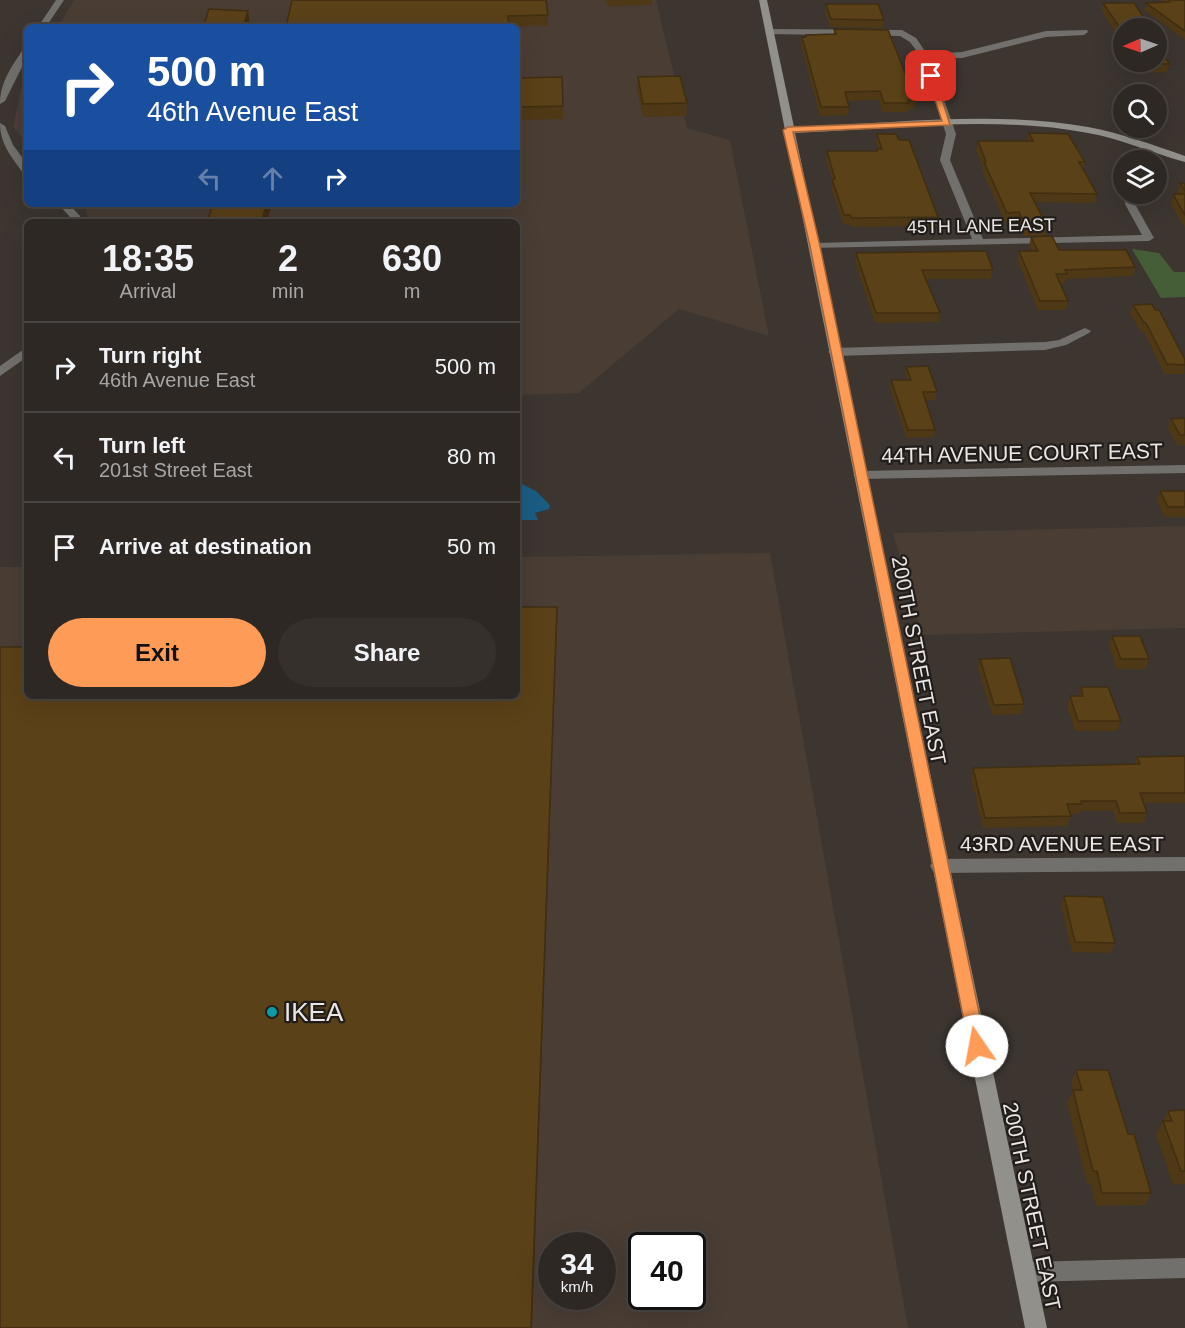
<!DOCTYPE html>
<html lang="en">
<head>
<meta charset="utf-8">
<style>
  :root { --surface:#2d2824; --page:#35302c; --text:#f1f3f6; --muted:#a7a6a6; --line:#484441; --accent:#fe9c57 }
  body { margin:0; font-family:Helvetica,sans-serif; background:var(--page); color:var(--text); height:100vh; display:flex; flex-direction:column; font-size:22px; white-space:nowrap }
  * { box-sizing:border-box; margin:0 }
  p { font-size:20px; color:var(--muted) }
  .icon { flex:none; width:33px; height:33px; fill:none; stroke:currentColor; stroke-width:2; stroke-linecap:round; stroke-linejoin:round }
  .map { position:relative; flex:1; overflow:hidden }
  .sheet { position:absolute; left:24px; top:219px; width:496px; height:480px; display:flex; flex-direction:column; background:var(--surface); border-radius:9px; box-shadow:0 6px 24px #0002,0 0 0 2px var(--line) }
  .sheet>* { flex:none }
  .guide { position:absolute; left:24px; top:24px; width:496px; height:183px; border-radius:9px; box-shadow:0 6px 24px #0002,0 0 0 2px var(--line); background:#1a4fa0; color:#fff; overflow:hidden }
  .needle { width:39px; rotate:268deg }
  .controls { position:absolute; left:1113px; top:18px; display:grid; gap:12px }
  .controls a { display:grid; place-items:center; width:54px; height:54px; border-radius:50%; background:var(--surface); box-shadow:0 6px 24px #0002,0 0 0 2px var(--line); font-size:30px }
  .speed { position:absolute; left:538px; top:1232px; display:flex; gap:12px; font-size:30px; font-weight:700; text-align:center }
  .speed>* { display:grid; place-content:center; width:78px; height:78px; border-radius:50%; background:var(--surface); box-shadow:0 6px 24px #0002,0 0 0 2px var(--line); line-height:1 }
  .speed small { font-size:15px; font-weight:400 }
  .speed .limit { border:3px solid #111; border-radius:9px; background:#fff; color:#111 }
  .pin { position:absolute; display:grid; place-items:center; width:51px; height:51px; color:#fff; margin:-26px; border-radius:12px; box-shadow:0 3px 9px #0006 }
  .me { position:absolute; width:66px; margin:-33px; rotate:348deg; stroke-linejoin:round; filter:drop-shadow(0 0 4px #0008) }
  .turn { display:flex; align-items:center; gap:21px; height:126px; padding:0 24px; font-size:27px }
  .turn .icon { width:78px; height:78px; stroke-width:2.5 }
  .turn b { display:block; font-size:42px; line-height:51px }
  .lanes { display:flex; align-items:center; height:57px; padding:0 24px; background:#0003; justify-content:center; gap:30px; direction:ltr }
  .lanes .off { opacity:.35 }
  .eta { display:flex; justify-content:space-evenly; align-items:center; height:102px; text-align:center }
  .eta b { font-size:36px; font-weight:800; line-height:42px }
  .action { display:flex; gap:12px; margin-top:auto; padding:12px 24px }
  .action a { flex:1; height:69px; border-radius:36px; background:var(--accent); color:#111; font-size:24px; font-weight:800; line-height:69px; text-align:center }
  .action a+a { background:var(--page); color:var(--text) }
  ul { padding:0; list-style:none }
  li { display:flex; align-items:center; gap:18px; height:90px; padding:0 24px; border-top:2px solid var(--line) }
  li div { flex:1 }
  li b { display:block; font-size:22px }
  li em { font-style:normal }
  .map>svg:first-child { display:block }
  .built { fill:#493d34; fill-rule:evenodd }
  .green { fill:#455e37 }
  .water { fill:#1a5d83 }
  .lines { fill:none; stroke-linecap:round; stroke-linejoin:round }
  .street { fill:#71706c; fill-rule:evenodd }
  .secondary { fill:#92908a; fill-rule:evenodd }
  .wall { fill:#4e3815 }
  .shaded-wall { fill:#402e11 }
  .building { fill:#5b4118; stroke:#402e11; stroke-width:1.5 }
  .route { fill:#fe9c57; stroke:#a56539; stroke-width:1.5 }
  .culture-dot { fill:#0f9aa8; stroke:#201d1b; stroke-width:2 }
  .labels { text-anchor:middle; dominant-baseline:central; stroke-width:4.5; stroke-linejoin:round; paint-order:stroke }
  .far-street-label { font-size:18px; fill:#ebe6e3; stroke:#201d1b }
  .street-label { font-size:21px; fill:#ebe6e3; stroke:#201d1b }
  .near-poi-label { font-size:26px; fill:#ebe6e3; stroke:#201d1b; text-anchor:start }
</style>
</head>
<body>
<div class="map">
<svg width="1185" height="1328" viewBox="0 0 1185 1328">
  <rect width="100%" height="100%" fill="#3c3530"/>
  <path class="built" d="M 74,0 L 656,0 L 687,128 L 730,140 L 769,336 L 679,309 L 579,393 L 518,395 L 518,222 L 89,222 L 84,204 L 518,204 L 518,27 L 58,27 Z
    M 27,78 L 27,144 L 13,127 L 21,89 Z
    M 1185,526 L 1185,628 L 922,635 L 893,533 Z
    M 770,553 L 908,1328 L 0,1328 L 0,567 L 27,567 L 27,696 L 518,696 L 518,557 ZM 552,1245 L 603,1245 L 603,1296 L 552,1296 ZM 642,1245 L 693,1245 L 693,1296 L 642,1296 Z"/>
  <path class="green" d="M 1132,249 L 1159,253 L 1174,272 L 1185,272 L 1185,297 L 1161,298 Z"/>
  <path class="water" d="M 518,482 L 536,491 L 550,505 L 549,509 L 535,513 L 538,520 L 518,520 Z"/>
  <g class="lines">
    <path class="street" d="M 56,0 L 64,0 L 46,27 L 38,27 Z
      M 770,29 L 902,30 L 916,38 L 927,54 L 962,52 L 1046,31 L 1087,30 L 1088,32 L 1084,35 L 1046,37 L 962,58 L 930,59 L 956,134 L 950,160 L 983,239 L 1142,235 L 1125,204 L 1126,194 L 1136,194 L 1135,204 L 1154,238 L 1149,241 L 811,248 L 811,244 L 815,243 L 972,239 L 940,160 L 946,134 L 921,57 L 910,42 L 900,36 L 767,34 L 767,30 Z
      M 27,47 L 27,57 L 5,101 L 0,104 C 0,82 12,66 24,48 Z
      M 0,123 L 5,126 L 13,145 L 27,164 L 27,174 L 23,173 C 11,156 0,144 0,123 Z
      M 58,204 L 69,204 L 80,216 L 81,222 L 71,222 L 70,217 Z
      M 1085,328 L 1091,331 L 1089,333 L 1066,345 L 1045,350 L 834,356 L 828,352 L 834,348 L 1045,342 L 1059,340 Z
      M 27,347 L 27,357 L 0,376 L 0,366 Z
      M 1185,465 L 1185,473 L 860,479 L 853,475 L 860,471 Z
      M 1185,857 L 1185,871 L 939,873 L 933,871 L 930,866 L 933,861 L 939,859 Z
      M 1185,1258 L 1185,1278 L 1025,1282 L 1018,1279 L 1014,1272 L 1018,1265 L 1025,1262 Z"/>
    <path class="secondary" d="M 759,0 L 767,0 L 794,127 C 891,124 991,110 1088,127 C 1121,133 1153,145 1185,156 L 1185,162 C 1152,153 1122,139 1088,133 C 992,115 892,129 795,133 L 1047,1328 L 1025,1328 Z"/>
  </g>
  <path class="wall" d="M 292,0 L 548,15 L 548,26 L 286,27 Z
    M 606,0 L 652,0 L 652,5 L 607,6 Z
    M 1161,0 L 1185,0 L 1185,40 L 1144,10 L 1146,3 L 1163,2 Z
    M 1103,3 L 1124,28 L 1124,46 L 1102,11 Z
    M 826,4 L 884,20 L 883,28 L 830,27 L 825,12 Z
    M 834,29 L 916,100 L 914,109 L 908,109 L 908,112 L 882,112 L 879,100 L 847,101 L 849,107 L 848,115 L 820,116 L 801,45 L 802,37 L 805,37 L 806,35 L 834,34 Z
    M 1156,37 L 1159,41 L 1159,45 L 1165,54 L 1164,57 L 1170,64 L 1167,72 L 1140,73 L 1134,62 L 1156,62 Z
    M 638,77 L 687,103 L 686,116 L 643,117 L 637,89 Z
    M 518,78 L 563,106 L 563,119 L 518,120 Z
    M 1029,133 L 1085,162 L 1083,170 L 1097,194 L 1095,203 L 1034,202 L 1047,226 L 1045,235 L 1024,236 L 1017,221 L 1005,222 L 982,171 L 983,167 L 976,150 L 978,141 L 1027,141 Z
    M 877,134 L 899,140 L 938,217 L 936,226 L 850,227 L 849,224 L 843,224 L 831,188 L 832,179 L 826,160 L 827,151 L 876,151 L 877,149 L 878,149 L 876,143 Z
    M 1180,183 L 1185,184 L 1185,228 L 1172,206 L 1171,203 L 1174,194 L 1179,194 L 1178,192 Z
    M 1031,237 L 1059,250 L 1135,267 L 1133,276 L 1066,279 L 1065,283 L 1060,284 L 1068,301 L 1066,310 L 1038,310 L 1017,260 L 1019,251 L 1032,251 L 1029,246 Z
    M 856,253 L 993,270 L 991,279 L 926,279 L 940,313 L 939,322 L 875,323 L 855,262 Z
    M 1133,305 L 1185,360 L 1184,374 L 1164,374 L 1144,332 L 1141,332 L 1130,314 Z
    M 906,367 L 937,392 L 935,400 L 925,400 L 935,430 L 934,437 L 906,438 L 890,388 L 891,380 L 907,380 L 905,374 Z
    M 1185,418 L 1185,445 L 1177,445 L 1168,428 L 1171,419 Z
    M 1160,491 L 1185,491 L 1185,517 L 1164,517 L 1157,501 Z
    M 1112,636 L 1149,659 L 1145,669 L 1117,669 L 1109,646 Z
    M 980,659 L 1024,704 L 1021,714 L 992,715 L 978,669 Z
    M 1081,687 L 1121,721 L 1117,731 L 1075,731 L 1067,706 L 1070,696 L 1078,696 Z
    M 1185,756 L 1185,803 L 1144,803 L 1147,813 L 1144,823 L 1117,823 L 1113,811 L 1080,811 L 1079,814 L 1070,814 L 1071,816 L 1067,826 L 983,828 L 971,778 L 973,768 L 1135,764 L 1137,757 Z
    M 1064,896 L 1115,943 L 1111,953 L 1072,952 L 1061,906 Z
    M 1076,1070 L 1128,1134 L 1151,1193 L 1145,1205 L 1096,1206 L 1091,1183 L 1087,1184 L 1067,1103 L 1073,1090 L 1071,1083 Z
    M 1185,1110 L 1185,1184 L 1173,1185 L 1156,1135 L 1168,1111 Z"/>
  <path class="shaded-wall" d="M 248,11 L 250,26 L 243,27 Z
    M 266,204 L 270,204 L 271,207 L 267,222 L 262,222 Z
    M 557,607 L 557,622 L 532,1328 L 531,1328 Z"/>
  <path class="building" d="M 292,0 L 546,0 L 548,15 L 508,16 L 509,27 L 286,27 Z
    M 1169,0 L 1185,0 L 1185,31 L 1146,3 L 1170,2 Z
    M 1103,3 L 1134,3 L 1151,28 L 1124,28 L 1124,34 Z
    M 826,4 L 878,4 L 884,20 L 831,19 Z
    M 209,9 L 248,11 L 243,27 L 203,27 Z
    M 834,29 L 888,30 L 916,100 L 908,100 L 909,103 L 884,103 L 880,91 L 845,92 L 849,107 L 821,107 L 802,37 L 806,37 L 806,35 L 836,34 Z
    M 1156,42 L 1165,54 L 1162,54 L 1170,64 L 1143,64 L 1141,62 L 1156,62 Z
    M 680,76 L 687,103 L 643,104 L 638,77 Z
    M 562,77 L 563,106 L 518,107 L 518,78 Z
    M 1029,133 L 1068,134 L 1085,162 L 1079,162 L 1097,194 L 1030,193 L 1047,226 L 1026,227 L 1019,212 L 1007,213 L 984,162 L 986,162 L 978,141 L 1033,141 Z
    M 877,134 L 896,134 L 899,140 L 909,140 L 938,217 L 852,218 L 850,215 L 844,215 L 832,179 L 835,179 L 827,151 L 877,151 L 877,149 L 882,149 Z
    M 1180,183 L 1185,184 L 1185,191 Z
    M 1174,194 L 1185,194 L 1185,215 L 1175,198 Z
    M 213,204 L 266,204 L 262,222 L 207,222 Z
    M 1052,236 L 1059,250 L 1126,250 L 1135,267 L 1065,270 L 1067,274 L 1056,274 L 1068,301 L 1040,301 L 1019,251 L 1038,251 L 1031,237 Z
    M 986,251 L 993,270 L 922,270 L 940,313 L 876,313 L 856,253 Z
    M 1152,304 L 1155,310 L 1159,310 L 1185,360 L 1185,365 L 1167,364 L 1146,323 L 1144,323 L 1133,305 Z
    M 928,366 L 937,392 L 923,392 L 935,430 L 908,430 L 891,380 L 911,380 L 906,367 Z
    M 1185,418 L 1185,435 L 1180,435 L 1171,419 Z
    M 1160,491 L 1185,491 L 1185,507 L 1168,507 Z
    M 518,607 L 557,607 L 531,1328 L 0,1328 L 0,647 L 27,647 L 27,696 L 518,696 Z
    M 1112,636 L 1140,636 L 1149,659 L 1121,659 Z
    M 1010,658 L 1024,704 L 994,705 L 980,659 Z
    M 1081,687 L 1108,687 L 1121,721 L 1078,721 L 1070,696 L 1083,696 Z
    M 1185,756 L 1185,793 L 1140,793 L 1147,813 L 1120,813 L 1116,801 L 1081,801 L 1082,804 L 1067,804 L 1071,816 L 985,818 L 973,768 L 1140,764 L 1137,757 Z
    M 1064,896 L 1103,897 L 1115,943 L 1075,942 Z
    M 1076,1070 L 1108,1070 L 1128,1134 L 1134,1134 L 1151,1193 L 1102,1193 L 1097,1171 L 1093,1171 L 1073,1090 L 1082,1090 Z
    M 1185,1110 L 1185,1171 L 1181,1171 L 1163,1121 L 1172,1121 L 1168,1111 Z"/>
  <path class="route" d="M 931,74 L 935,76 L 950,125 L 793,132 L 820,246 L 986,1046 L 983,1052 L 977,1054 L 971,1052 L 969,1046 L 810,246 L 783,130 L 788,127 L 942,121 L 927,76 Z"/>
  <circle class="culture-dot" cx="272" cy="1012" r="6"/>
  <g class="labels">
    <g class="far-street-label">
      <text transform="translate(981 226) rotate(-1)">45TH LANE EAST</text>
    </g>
    <g class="street-label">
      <text transform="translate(1022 453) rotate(-1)">44TH AVENUE COURT EAST</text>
      <text transform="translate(919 660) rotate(79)">200TH STREET EAST</text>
      <text x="1062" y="843">43RD AVENUE EAST</text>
      <text transform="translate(1032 1206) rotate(78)">200TH STREET EAST</text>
    </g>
    <g class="near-poi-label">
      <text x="284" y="1012">IKEA</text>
    </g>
  </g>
</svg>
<div class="controls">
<a><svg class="needle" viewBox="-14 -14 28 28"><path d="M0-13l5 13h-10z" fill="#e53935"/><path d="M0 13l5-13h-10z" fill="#a7a6a6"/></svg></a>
<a><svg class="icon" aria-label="search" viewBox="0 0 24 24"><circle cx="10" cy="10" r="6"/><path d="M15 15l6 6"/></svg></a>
<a><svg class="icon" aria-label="layers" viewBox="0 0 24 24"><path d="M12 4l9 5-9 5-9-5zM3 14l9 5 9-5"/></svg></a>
</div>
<div class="speed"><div>34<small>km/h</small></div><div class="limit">40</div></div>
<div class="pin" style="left:931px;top:76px;background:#d93025"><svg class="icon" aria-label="arrive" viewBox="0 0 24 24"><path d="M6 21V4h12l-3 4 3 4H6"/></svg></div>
<svg class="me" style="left:977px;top:1046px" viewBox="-20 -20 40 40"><circle r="19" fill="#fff"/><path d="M0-13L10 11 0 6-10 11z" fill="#fe9c57"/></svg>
<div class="guide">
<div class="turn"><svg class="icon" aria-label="right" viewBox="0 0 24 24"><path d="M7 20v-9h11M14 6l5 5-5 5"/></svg><div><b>500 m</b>46th Avenue East</div></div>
<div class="lanes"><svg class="icon off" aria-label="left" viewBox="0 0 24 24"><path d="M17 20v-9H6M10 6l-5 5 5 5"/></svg><svg class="icon off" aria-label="ahead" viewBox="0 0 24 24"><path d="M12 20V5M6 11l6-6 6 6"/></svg><svg class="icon" aria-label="right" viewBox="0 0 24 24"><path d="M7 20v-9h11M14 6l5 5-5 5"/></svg></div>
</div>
<section class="sheet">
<div class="eta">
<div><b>18:35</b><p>Arrival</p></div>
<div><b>2</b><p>min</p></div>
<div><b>630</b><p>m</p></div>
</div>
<ul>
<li><svg class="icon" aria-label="right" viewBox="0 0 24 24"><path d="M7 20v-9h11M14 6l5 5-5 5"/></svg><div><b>Turn right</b><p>46th Avenue East</p></div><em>500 m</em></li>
<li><svg class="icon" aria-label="left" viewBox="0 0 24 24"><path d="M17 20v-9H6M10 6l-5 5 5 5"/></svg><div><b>Turn left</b><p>201st Street East</p></div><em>80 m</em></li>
<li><svg class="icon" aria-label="arrive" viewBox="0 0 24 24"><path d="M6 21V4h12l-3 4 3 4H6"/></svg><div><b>Arrive at destination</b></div><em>50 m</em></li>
</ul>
<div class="action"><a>Exit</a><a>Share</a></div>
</section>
</div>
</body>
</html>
